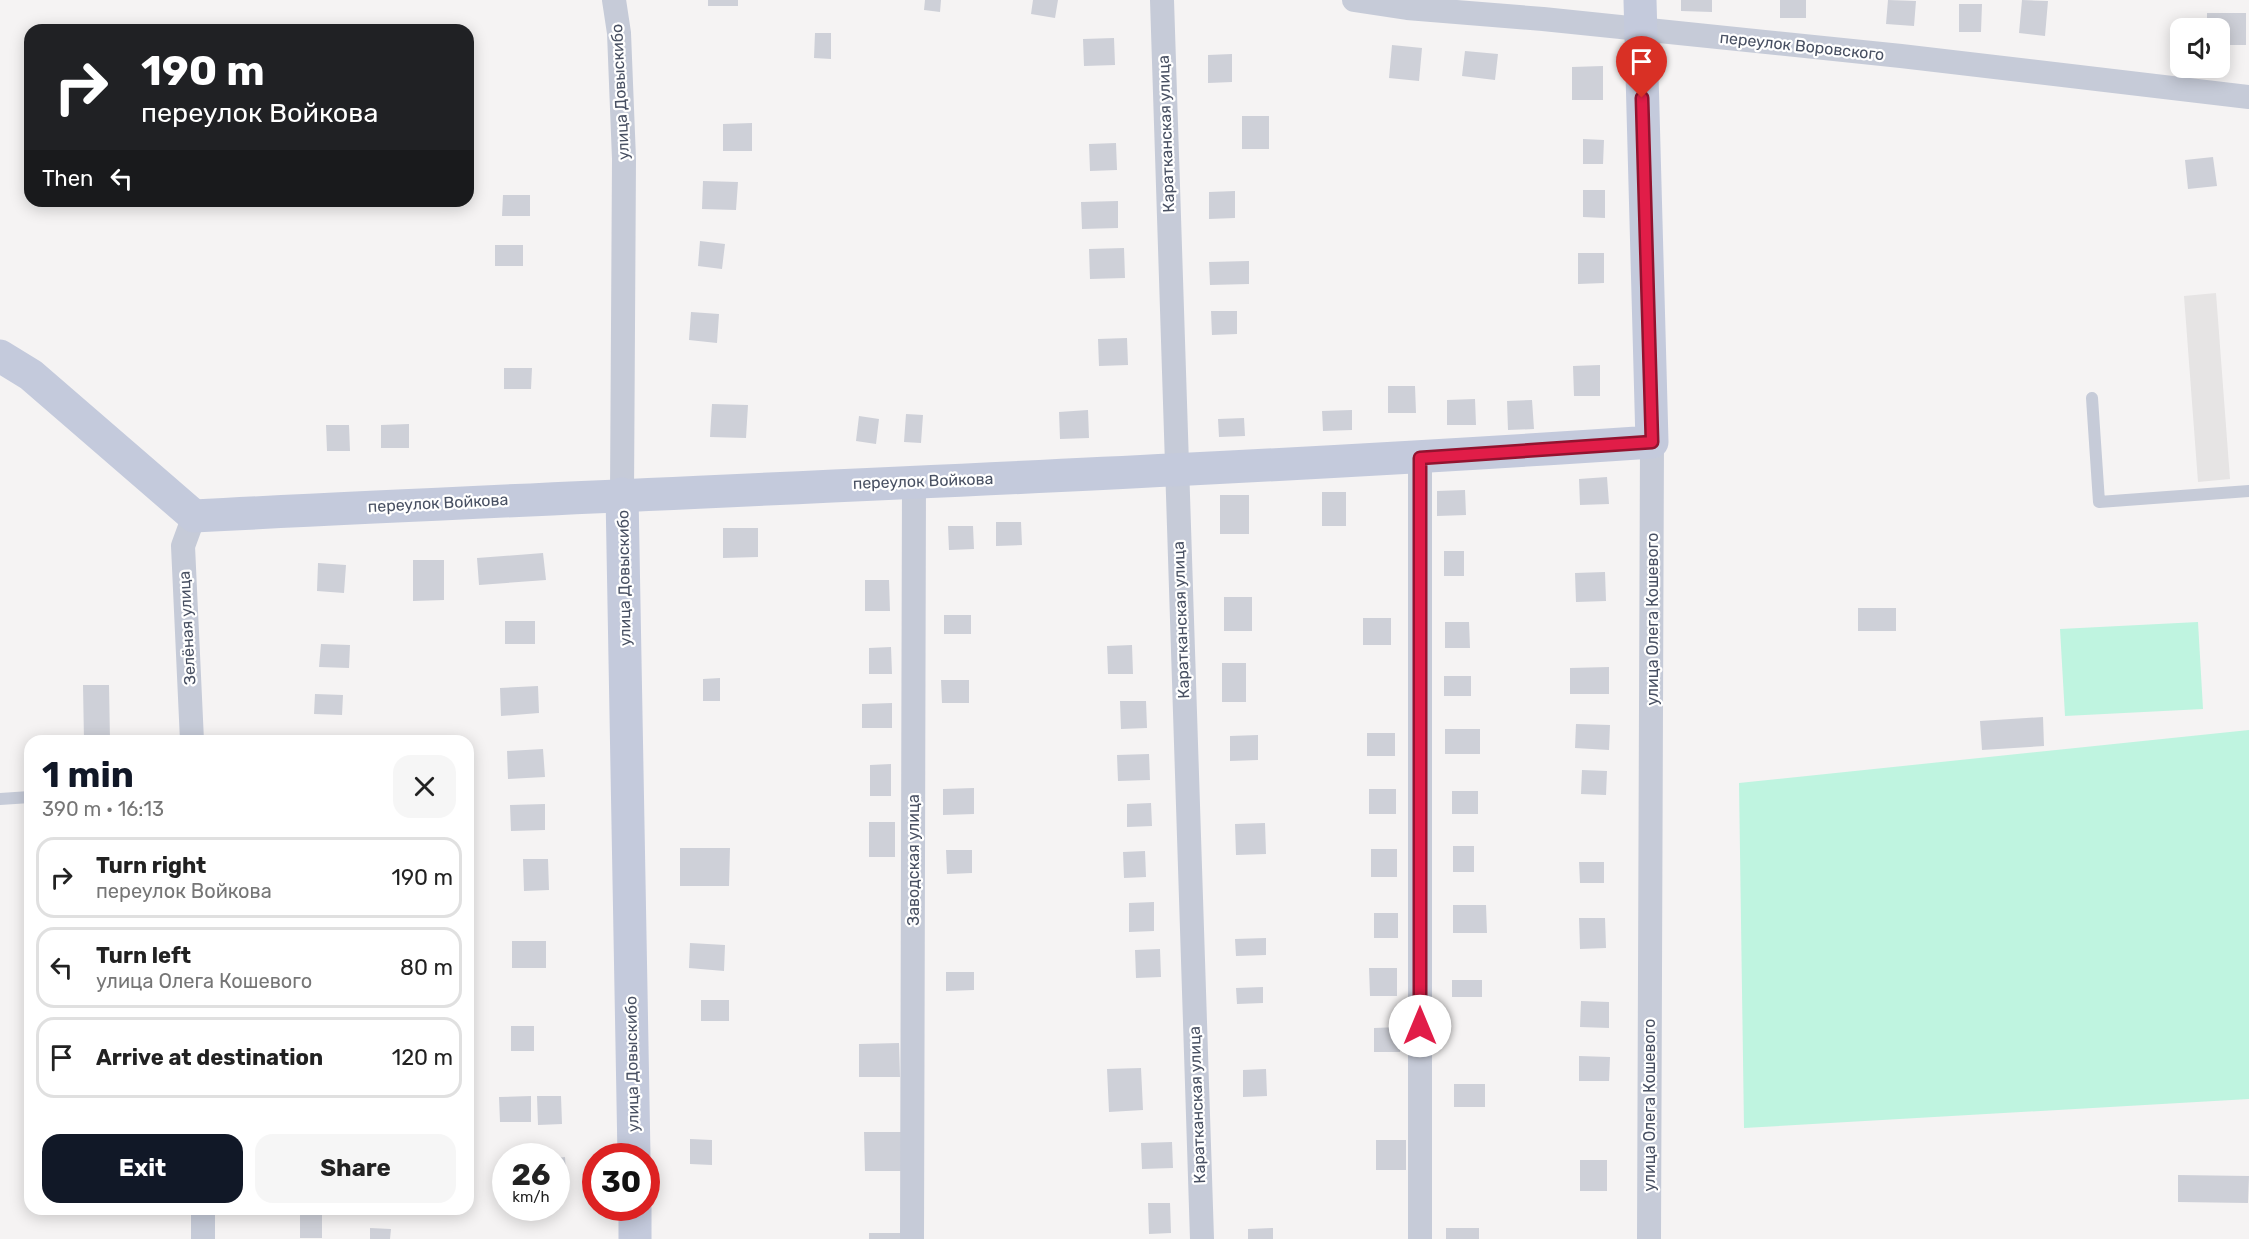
<!DOCTYPE html>
<html lang="en">
<head>
<meta charset="utf-8">
<style>
  :root { --surface:#fff; --page:#f6f6f6; --text:#222; --muted:#767676; --line:#e0e0e0; --accent:#111827 }
  body { margin:0; font-family:Rubik,sans-serif; background:var(--page); color:var(--text); height:100vh; display:flex; flex-direction:column; font-size:22px; white-space:nowrap }
  * { box-sizing:border-box; margin:0 }
  p { font-size:20px; color:var(--muted) }
  .icon { flex:none; width:33px; height:33px; fill:none; stroke:currentColor; stroke-width:2; stroke-linecap:round; stroke-linejoin:round }
  .map { position:relative; flex:1; overflow:hidden }
  .sheet { position:absolute; left:24px; top:735px; width:450px; height:480px; display:flex; flex-direction:column; background:var(--surface); border-radius:18px; box-shadow:0 3px 15px #0003 }
  .sheet>* { flex:none }
  .hud { position:absolute; left:24px; top:24px; width:450px; height:183px; border-radius:18px; box-shadow:0 3px 15px #0003; background:#202124; color:#fff; overflow:hidden }
  .controls { position:absolute; left:2170px; top:18px; display:grid; gap:12px }
  .controls a { display:grid; place-items:center; width:60px; height:60px; border-radius:12px; background:var(--surface); box-shadow:0 3px 15px #0003; font-size:30px }
  .speed { position:absolute; left:492px; top:1143px; display:flex; gap:12px; font-size:30px; font-weight:700; text-align:center }
  .speed>* { display:grid; place-content:center; width:78px; height:78px; border-radius:50%; background:var(--surface); box-shadow:0 3px 15px #0003; line-height:1 }
  .speed small { font-size:15px; font-weight:400 }
  .speed .limit { border:9px solid #d22; background:#fff; color:#111 }
  .pin { position:absolute; display:grid; place-items:center; width:51px; height:51px; color:#fff; margin:-62px -26px; border-radius:50% 50% 50% 0; rotate:-45deg; box-shadow:0 0 6px #0007 }
  .pin .icon { rotate:45deg }
  .me { position:absolute; width:66px; margin:-33px; rotate:0deg; stroke-linejoin:round; filter:drop-shadow(0 0 4px #0008) }
  .turn { display:flex; align-items:center; gap:21px; height:126px; padding:0 18px; font-size:27px }
  .turn .icon { width:78px; height:78px; stroke-width:2.5 }
  .turn b { display:block; font-size:42px; line-height:51px }
  .then { display:flex; align-items:center; height:57px; padding:0 18px; background:#0003; gap:12px; font-size:22px }
  .round { display:grid; place-items:center; flex:none; width:63px; height:63px; border-radius:18px; background:var(--page) }
  .summary { display:flex; align-items:center; justify-content:space-between; height:102px; padding:0 18px }
  h1 { font-size:36px; font-weight:700; line-height:45px; color:var(--accent) }
  .cta { display:flex; gap:12px; margin-top:auto; padding:12px 18px }
  .cta a { flex:1; height:69px; border-radius:18px; background:var(--accent); color:#fff; font-size:24px; font-weight:700; line-height:69px; text-align:center }
  .cta a+a { background:var(--page); color:var(--text) }
  ul { padding:0; list-style:none }
  li { display:flex; align-items:center; gap:18px; height:81px; margin:0 12px 9px; padding:0 6px; border:3px solid var(--line); border-radius:18px }
  li div { flex:1 }
  li b { display:block; font-size:22px }
  li em { font-style:normal }
  .map>svg:first-child { display:block }
  .education { fill:#e6e4e4 }
  .green { fill:#bff4e0 }
  .building { fill:#ced0d8 }
  .lines { fill:none; stroke-linecap:round; stroke-linejoin:round }
  .lane { stroke:#c6cbd8; stroke-width:12 }
  .street { stroke:#c6cbd8; stroke-width:24 }
  .secondary { stroke:#c4cadc; stroke-width:33 }
  .route-casing { stroke:#92132f; stroke-width:15 }
  .route { stroke:#e11d48; stroke-width:10 }
  .labels { text-anchor:middle; dominant-baseline:central; stroke-width:4.5; stroke-linejoin:round; paint-order:stroke }
  .street-label { font-size:16px; fill:#485062; stroke:#fff }
</style>
</head>
<body>
<div class="map">
<svg width="2249" height="1239" viewBox="0 0 2249 1239">
  <rect width="100%" height="100%" fill="#f5f3f3"/>
  <path class="education" d="M 2216,293 L 2230,479 L 2198,482 L 2184,296 Z"/>
  <path class="green" d="M 2198,622 L 2203,709 L 2065,716 L 2060,629 Z
    M 2249,730 L 2249,1099 L 1744,1128 L 1739,783 Z"/>
  <path class="building" d="M 708,0 L 738,0 L 738,6 L 708,6 Z
    M 925,0 L 941,0 L 940,12 L 924,10 Z
    M 1033,0 L 1058,0 L 1055,18 L 1031,14 Z
    M 1681,0 L 1712,0 L 1712,12 L 1681,11 Z
    M 1780,0 L 1806,0 L 1806,18 L 1780,18 Z
    M 1888,0 L 1916,1 L 1914,26 L 1886,24 Z
    M 2022,0 L 2048,1 L 2045,36 L 2019,33 Z
    M 1959,4 L 1982,4 L 1981,32 L 1959,32 Z
    M 2207,13 L 2246,13 L 2246,45 L 2220,45 L 2220,28 L 2207,28 Z
    M 815,33 L 831,33 L 831,59 L 814,58 Z
    M 1114,38 L 1115,65 L 1084,66 L 1083,39 Z
    M 1392,45 L 1422,48 L 1419,81 L 1389,78 Z
    M 1465,51 L 1498,54 L 1495,80 L 1462,76 Z
    M 1232,54 L 1232,82 L 1208,83 L 1208,55 Z
    M 1603,66 L 1603,100 L 1572,100 L 1572,67 Z
    M 1242,116 L 1269,116 L 1269,149 L 1242,149 Z
    M 752,123 L 752,151 L 723,151 L 723,124 Z
    M 1583,139 L 1604,140 L 1603,164 L 1583,164 Z
    M 1116,143 L 1117,170 L 1090,171 L 1089,144 Z
    M 2213,157 L 2217,186 L 2188,189 L 2185,160 Z
    M 703,181 L 738,182 L 736,210 L 702,209 Z
    M 1583,190 L 1605,190 L 1605,218 L 1583,217 Z
    M 1235,191 L 1235,218 L 1209,219 L 1209,192 Z
    M 503,195 L 530,195 L 530,216 L 502,216 Z
    M 1118,201 L 1118,228 L 1082,229 L 1081,202 Z
    M 700,241 L 725,244 L 722,269 L 698,266 Z
    M 495,245 L 523,245 L 523,266 L 495,266 Z
    M 1124,248 L 1125,278 L 1090,279 L 1089,249 Z
    M 1578,253 L 1604,253 L 1604,283 L 1578,284 Z
    M 1249,261 L 1249,284 L 1210,285 L 1209,262 Z
    M 1211,311 L 1237,311 L 1237,334 L 1212,335 Z
    M 691,312 L 719,314 L 717,343 L 689,340 Z
    M 1127,338 L 1128,365 L 1099,366 L 1098,339 Z
    M 1600,365 L 1600,396 L 1574,396 L 1573,366 Z
    M 504,368 L 532,368 L 531,389 L 504,389 Z
    M 1388,386 L 1415,386 L 1416,413 L 1388,413 Z
    M 1475,399 L 1476,425 L 1447,425 L 1447,400 Z
    M 1532,400 L 1534,429 L 1508,430 L 1507,401 Z
    M 712,404 L 748,405 L 746,438 L 710,437 Z
    M 1088,410 L 1089,438 L 1060,439 L 1059,412 Z
    M 1352,410 L 1352,430 L 1323,431 L 1322,411 Z
    M 906,414 L 923,415 L 921,443 L 904,442 Z
    M 859,416 L 879,419 L 876,444 L 856,441 Z
    M 1244,418 L 1245,436 L 1219,437 L 1218,419 Z
    M 409,424 L 409,448 L 381,448 L 381,425 Z
    M 326,425 L 349,425 L 350,451 L 327,451 Z
    M 1607,477 L 1609,504 L 1580,505 L 1579,479 Z
    M 1465,490 L 1466,515 L 1437,516 L 1437,491 Z
    M 1322,492 L 1346,492 L 1346,526 L 1322,526 Z
    M 1220,495 L 1249,495 L 1249,534 L 1220,534 Z
    M 996,522 L 1021,522 L 1022,545 L 996,546 Z
    M 948,526 L 973,526 L 974,549 L 949,550 Z
    M 723,528 L 758,528 L 758,557 L 723,558 Z
    M 1444,551 L 1464,551 L 1464,576 L 1444,576 Z
    M 543,553 L 546,580 L 479,585 L 477,558 Z
    M 413,560 L 444,560 L 444,600 L 413,601 Z
    M 318,563 L 346,565 L 344,593 L 317,591 Z
    M 1605,572 L 1606,601 L 1576,602 L 1575,573 Z
    M 865,580 L 889,580 L 890,611 L 865,611 Z
    M 1224,597 L 1252,597 L 1252,631 L 1224,631 Z
    M 1858,608 L 1896,608 L 1896,631 L 1858,631 Z
    M 944,615 L 971,615 L 971,634 L 944,634 Z
    M 1363,618 L 1391,618 L 1391,645 L 1363,645 Z
    M 505,621 L 535,621 L 535,644 L 505,644 Z
    M 1445,622 L 1469,622 L 1470,648 L 1445,648 Z
    M 321,644 L 350,645 L 349,668 L 319,667 Z
    M 1132,645 L 1133,674 L 1108,674 L 1107,646 Z
    M 891,647 L 892,674 L 869,674 L 869,648 Z
    M 1222,663 L 1246,663 L 1246,702 L 1222,702 Z
    M 1609,667 L 1609,694 L 1570,694 L 1570,668 Z
    M 1444,676 L 1471,676 L 1471,696 L 1444,696 Z
    M 720,678 L 720,701 L 703,701 L 703,679 Z
    M 941,680 L 969,680 L 969,703 L 942,703 Z
    M 83,685 L 109,685 L 110,741 L 84,741 Z
    M 538,686 L 539,713 L 501,716 L 500,688 Z
    M 315,694 L 343,695 L 342,715 L 314,714 Z
    M 1120,701 L 1146,701 L 1147,728 L 1121,729 Z
    M 892,703 L 892,728 L 862,728 L 862,704 Z
    M 2043,717 L 2044,746 L 1982,750 L 1980,721 Z
    M 1576,724 L 1610,725 L 1609,750 L 1575,748 Z
    M 1445,729 L 1480,729 L 1480,754 L 1445,754 Z
    M 1367,733 L 1395,733 L 1395,756 L 1367,756 Z
    M 1258,735 L 1258,760 L 1230,761 L 1230,736 Z
    M 543,749 L 545,777 L 508,779 L 507,751 Z
    M 1149,754 L 1150,780 L 1118,781 L 1117,755 Z
    M 891,764 L 891,796 L 870,796 L 870,765 Z
    M 1582,770 L 1607,771 L 1606,795 L 1581,794 Z
    M 974,788 L 974,814 L 943,815 L 943,789 Z
    M 1369,789 L 1396,789 L 1396,814 L 1369,814 Z
    M 1452,791 L 1478,791 L 1478,814 L 1452,814 Z
    M 1151,803 L 1152,826 L 1127,827 L 1127,804 Z
    M 545,804 L 545,830 L 511,831 L 510,805 Z
    M 869,822 L 895,822 L 895,857 L 869,857 Z
    M 1265,823 L 1266,854 L 1236,855 L 1235,824 Z
    M 1453,846 L 1474,846 L 1474,872 L 1453,872 Z
    M 680,848 L 730,848 L 729,886 L 680,886 Z
    M 1371,849 L 1397,849 L 1397,877 L 1371,877 Z
    M 946,850 L 972,850 L 972,873 L 947,874 Z
    M 1145,851 L 1146,877 L 1124,878 L 1123,852 Z
    M 523,859 L 548,859 L 549,890 L 524,891 Z
    M 1579,862 L 1604,862 L 1604,883 L 1580,883 Z
    M 1154,902 L 1154,931 L 1129,932 L 1129,903 Z
    M 1453,905 L 1486,905 L 1487,933 L 1453,933 Z
    M 1374,913 L 1398,913 L 1398,938 L 1374,938 Z
    M 1579,918 L 1605,918 L 1606,948 L 1580,949 Z
    M 1266,938 L 1266,955 L 1236,956 L 1235,939 Z
    M 512,941 L 546,941 L 546,968 L 512,968 Z
    M 690,943 L 725,945 L 724,971 L 689,968 Z
    M 1160,949 L 1161,977 L 1136,978 L 1135,950 Z
    M 1369,968 L 1397,968 L 1397,996 L 1370,996 Z
    M 946,972 L 974,972 L 974,990 L 946,991 Z
    M 1452,980 L 1482,980 L 1482,997 L 1452,997 Z
    M 1263,987 L 1263,1003 L 1237,1004 L 1236,988 Z
    M 701,1000 L 729,1000 L 729,1021 L 701,1021 Z
    M 1581,1001 L 1609,1002 L 1609,1028 L 1580,1027 Z
    M 511,1026 L 534,1026 L 534,1051 L 511,1051 Z
    M 1400,1027 L 1400,1052 L 1374,1052 L 1374,1028 Z
    M 899,1043 L 900,1077 L 859,1077 L 859,1044 Z
    M 1579,1056 L 1610,1057 L 1609,1081 L 1579,1081 Z
    M 1141,1068 L 1143,1110 L 1109,1112 L 1107,1069 Z
    M 1266,1069 L 1267,1096 L 1243,1097 L 1243,1070 Z
    M 1454,1084 L 1485,1084 L 1485,1107 L 1454,1107 Z
    M 531,1096 L 531,1122 L 500,1122 L 499,1097 Z
    M 537,1096 L 561,1096 L 562,1124 L 538,1125 Z
    M 864,1132 L 901,1132 L 901,1171 L 865,1171 Z
    M 690,1139 L 712,1140 L 712,1165 L 690,1164 Z
    M 1376,1140 L 1406,1140 L 1406,1170 L 1376,1170 Z
    M 1172,1142 L 1173,1168 L 1142,1169 L 1141,1143 Z
    M 565,1157 L 567,1186 L 556,1187 L 556,1158 Z
    M 1580,1160 L 1607,1160 L 1607,1191 L 1580,1191 Z
    M 2178,1175 L 2249,1176 L 2248,1203 L 2178,1202 Z
    M 1148,1203 L 1170,1203 L 1171,1233 L 1149,1234 Z
    M 300,1209 L 322,1209 L 322,1238 L 300,1238 Z
    M 370,1228 L 391,1229 L 390,1239 L 370,1239 Z
    M 1273,1228 L 1273,1239 L 1248,1239 L 1248,1229 Z
    M 1446,1228 L 1479,1228 L 1479,1239 L 1446,1239 Z
    M 869,1233 L 900,1233 L 900,1239 L 869,1239 Z"/>
  <g class="lines">
    <path class="lane" d="M 2092,398 L 2099,502 L 2249,491
      M 0,799 L 30,797"/>
    <path class="street" d="M 614,0 L 619,33 L 624,159 L 622,494
      M 1162,0 L 1202,1239
      M 1354,0 L 1407,8 L 1543,19 L 1901,56 L 2249,97
      M 192,741 L 183,546 L 194,516
      M 203,1209 L 203,1239
      M 912,1239 L 914,482
      M 1420,1239 L 1420,458
      M 1649,1239 L 1652,442"/>
    <path class="secondary" d="M 0,356 L 31,375 L 194,516 C 680,491 1167,475 1652,442 L 1640,0
      M 622,494 L 634,1156
      M 635,1208 L 635,1239"/>
  </g>
  <g class="lines">
    <g class="route-casing">
      <path id="route" d="M 1420,1026 L 1420,458 L 1652,442 L 1642,98"/>
    </g>
    <use href="#route" class="route"/>
  </g>
  <g class="labels">
    <g class="street-label">
      <text transform="translate(1802 46) rotate(6)">переулок Воровского</text>
      <text transform="translate(620 92) rotate(-93)">улица Довыскибо</text>
      <text transform="translate(1166 134) rotate(-92)">Каратканская улица</text>
      <text transform="translate(923 481) rotate(-2)">переулок Войкова</text>
      <text transform="translate(438 503) rotate(-3)">переулок Войкова</text>
      <text transform="translate(624 578) rotate(-91)">улица Довыскибо</text>
      <text transform="translate(1652 619) rotate(-90)">улица Олега Кошевого</text>
      <text transform="translate(1181 620) rotate(-92)">Каратканская улица</text>
      <text transform="translate(187 628) rotate(-93)">Зелёная улица</text>
      <text transform="translate(913 860) rotate(-90)">Заводская улица</text>
      <text transform="translate(632 1064) rotate(-91)">улица Довыскибо</text>
      <text transform="translate(1197 1105) rotate(-92)">Каратканская улица</text>
      <text transform="translate(1649 1105) rotate(-90)">улица Олега Кошевого</text>
    </g>
  </g>
</svg>
<div class="controls">
<a><svg class="icon" aria-label="sound" viewBox="0 0 24 24"><path d="M4 9h4l5-4v14l-5-4H4zM17 9q2 3 0 6"/></svg></a>
</div>
<div class="speed"><div>26<small>km/h</small></div><div class="limit">30</div></div>
<div class="pin" style="left:1642px;top:98px;background:#d93025"><svg class="icon" aria-label="arrive" viewBox="0 0 24 24"><path d="M6 21V4h12l-3 4 3 4H6"/></svg></div>
<svg class="me" style="left:1420px;top:1026px" viewBox="-20 -20 40 40"><circle r="19" fill="#fff"/><path d="M0-13L10 11 0 6-10 11z" fill="#e11d48"/></svg>
<div class="hud">
<div class="turn"><svg class="icon" aria-label="right" viewBox="0 0 24 24"><path d="M7 20v-9h11M14 6l5 5-5 5"/></svg><div><b>190 m</b>переулок Войкова</div></div>
<div class="then">Then<svg class="icon" aria-label="left" viewBox="0 0 24 24"><path d="M17 20v-9H6M10 6l-5 5 5 5"/></svg></div>
</div>
<section class="sheet">
<div class="summary"><div><h1>1 min</h1><p>390 m · 16:13</p></div><a class="round"><svg class="icon" aria-label="close" viewBox="0 0 24 24"><path d="M6 6l12 12M18 6L6 18"/></svg></a></div>
<ul>
<li><svg class="icon" aria-label="right" viewBox="0 0 24 24"><path d="M7 20v-9h11M14 6l5 5-5 5"/></svg><div><b>Turn right</b><p>переулок Войкова</p></div><em>190 m</em></li>
<li><svg class="icon" aria-label="left" viewBox="0 0 24 24"><path d="M17 20v-9H6M10 6l-5 5 5 5"/></svg><div><b>Turn left</b><p>улица Олега Кошевого</p></div><em>80 m</em></li>
<li><svg class="icon" aria-label="arrive" viewBox="0 0 24 24"><path d="M6 21V4h12l-3 4 3 4H6"/></svg><div><b>Arrive at destination</b></div><em>120 m</em></li>
</ul>
<div class="cta"><a>Exit</a><a>Share</a></div>
</section>
</div>
</body>
</html>
